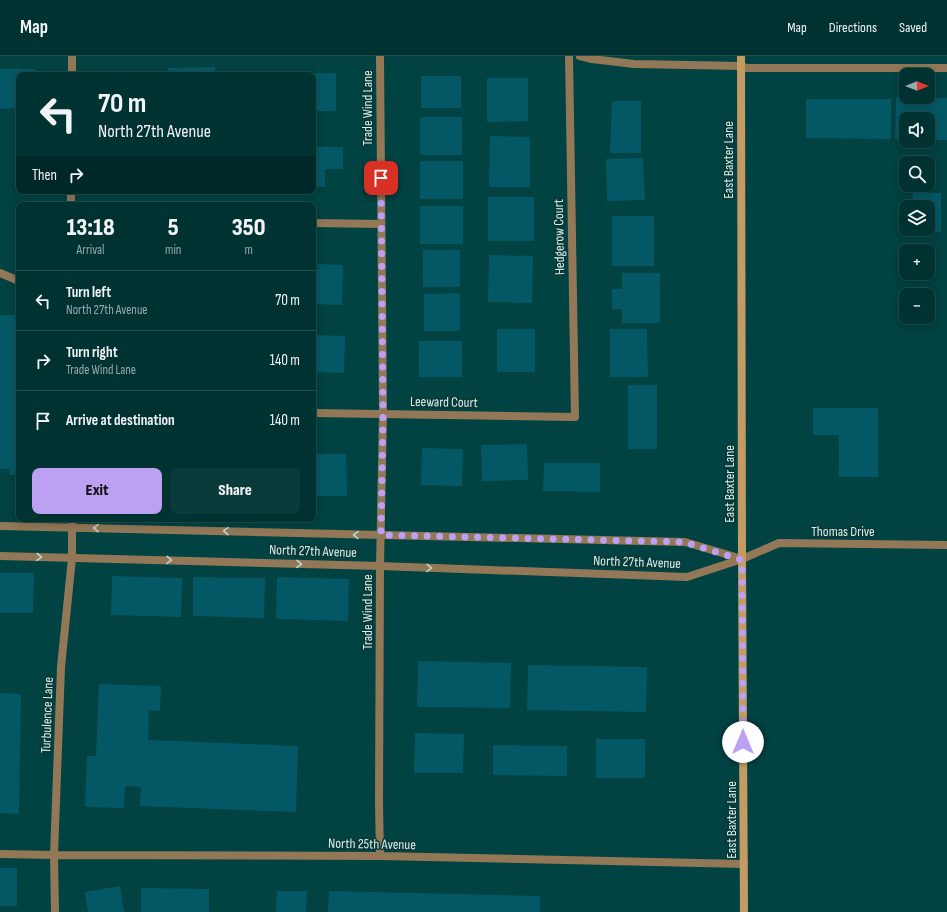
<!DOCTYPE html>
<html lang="en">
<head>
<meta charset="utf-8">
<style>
  :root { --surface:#013232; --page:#0b3a3a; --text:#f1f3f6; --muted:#96aaac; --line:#234d4d; --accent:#bca0f2 }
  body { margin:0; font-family:"Sofia Sans Condensed",sans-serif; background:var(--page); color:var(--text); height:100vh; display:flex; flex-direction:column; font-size:15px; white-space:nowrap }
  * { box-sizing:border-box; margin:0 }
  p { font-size:13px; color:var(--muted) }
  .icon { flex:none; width:22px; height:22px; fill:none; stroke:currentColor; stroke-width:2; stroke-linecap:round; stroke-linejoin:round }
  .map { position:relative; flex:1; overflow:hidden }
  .sheet { position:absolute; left:16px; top:146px; width:300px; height:320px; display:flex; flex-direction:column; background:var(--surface); border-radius:8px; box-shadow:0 2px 10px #0003,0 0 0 1px var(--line) }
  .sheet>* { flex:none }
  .banner { position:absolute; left:16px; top:16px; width:300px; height:122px; border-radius:8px; box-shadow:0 2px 10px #0003,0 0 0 1px var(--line); background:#013232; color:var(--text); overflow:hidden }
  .needle { width:26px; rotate:90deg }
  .tools { position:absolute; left:899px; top:12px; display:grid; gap:8px }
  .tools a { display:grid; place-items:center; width:36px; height:36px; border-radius:8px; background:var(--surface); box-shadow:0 2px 10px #0003,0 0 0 1px var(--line); font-size:20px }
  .pin { position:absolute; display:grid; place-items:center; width:34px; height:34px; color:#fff; margin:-17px; border-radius:8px; box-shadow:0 2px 6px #0006 }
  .me { position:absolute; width:44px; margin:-22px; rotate:0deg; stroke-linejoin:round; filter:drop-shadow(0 0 3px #0008) }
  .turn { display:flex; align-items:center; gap:14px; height:84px; padding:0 16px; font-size:18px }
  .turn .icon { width:52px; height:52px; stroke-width:2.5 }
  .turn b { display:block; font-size:28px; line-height:34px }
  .then { display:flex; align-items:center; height:38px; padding:0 16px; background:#0003; gap:8px; font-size:15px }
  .eta { display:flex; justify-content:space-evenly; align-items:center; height:68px; text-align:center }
  .eta b { font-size:24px; font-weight:800; line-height:28px }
  .cta { display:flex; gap:8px; margin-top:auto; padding:8px 16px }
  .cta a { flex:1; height:46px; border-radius:8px; background:var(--accent); color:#111; font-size:16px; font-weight:800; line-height:46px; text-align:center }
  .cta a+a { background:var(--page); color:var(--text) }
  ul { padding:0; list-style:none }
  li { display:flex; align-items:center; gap:12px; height:60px; padding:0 16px; border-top:1px solid var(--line) }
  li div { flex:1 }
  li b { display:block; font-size:15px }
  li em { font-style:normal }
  header { display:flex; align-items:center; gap:24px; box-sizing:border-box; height:56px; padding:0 20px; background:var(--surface); border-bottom:1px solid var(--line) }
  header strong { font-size:19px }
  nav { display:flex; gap:22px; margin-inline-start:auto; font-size:14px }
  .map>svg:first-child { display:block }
  .building { fill:#045866 }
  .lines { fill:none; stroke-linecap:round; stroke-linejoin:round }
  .service { stroke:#927856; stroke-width:8 }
  .minor { stroke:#927856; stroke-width:8 }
  .tertiary { stroke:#927856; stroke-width:8 }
  .secondary { stroke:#c49b63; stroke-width:8 }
  .oneway { stroke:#c0d4ca }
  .route { stroke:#bca0f2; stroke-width:7; stroke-dasharray:0 12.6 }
  .labels { text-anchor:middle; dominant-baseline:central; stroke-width:3; stroke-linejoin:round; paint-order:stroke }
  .street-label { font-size:14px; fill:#d0f3f1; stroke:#0e3635 }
</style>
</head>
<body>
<header>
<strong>Map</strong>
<nav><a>Map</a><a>Directions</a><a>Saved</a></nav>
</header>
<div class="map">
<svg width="947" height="856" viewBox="0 0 947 856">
  <rect width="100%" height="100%" fill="#014242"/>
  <path class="building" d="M 215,11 L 215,19 L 168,19 L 168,12 Z
    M 0,13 L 35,13 L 35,19 L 19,19 L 19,52 L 0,53 Z
    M 109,16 L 155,17 L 155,19 L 109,19 Z
    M 275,17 L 275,19 L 244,19 L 244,18 Z
    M 336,17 L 336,55 L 313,55 L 313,19 L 290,19 L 290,18 Z
    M 421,20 L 461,20 L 461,52 L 421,52 Z
    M 487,22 L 528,22 L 528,65 L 487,66 Z
    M 896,41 L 947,42 L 947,84 L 928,84 L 928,63 L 906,63 L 906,84 L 895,83 Z
    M 806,43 L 891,43 L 891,83 L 806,82 Z
    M 612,45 L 641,45 L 641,97 L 610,97 Z
    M 420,61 L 462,61 L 462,99 L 420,99 Z
    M 490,80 L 530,81 L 530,131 L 489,131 Z
    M 313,91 L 343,91 L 343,113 L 325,113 L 325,131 L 313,131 Z
    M 643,102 L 645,144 L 607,145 L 606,103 Z
    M 420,105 L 463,105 L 463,143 L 420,143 Z
    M 913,137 L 941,137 L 941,176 L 908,176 L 908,173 L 928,173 L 928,151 L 913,151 Z
    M 488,141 L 534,141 L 534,185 L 488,185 Z
    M 420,150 L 463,150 L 463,188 L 420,188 Z
    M 612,160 L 654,160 L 654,210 L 612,210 Z
    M 423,194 L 460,194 L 460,231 L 423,231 Z
    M 489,199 L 533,200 L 532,247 L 488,246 Z
    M 318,208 L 343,209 L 342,249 L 313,248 L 313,213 L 318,213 Z
    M 622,217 L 660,217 L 660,267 L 622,267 L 622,253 L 612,253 L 612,233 L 622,233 Z
    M 460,237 L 460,275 L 424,275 L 424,238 Z
    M 0,259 L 19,259 L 19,419 L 10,419 L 9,413 L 0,413 Z
    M 497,273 L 535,273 L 535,316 L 497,316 Z
    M 610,273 L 647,273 L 648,321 L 610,321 Z
    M 313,279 L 345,280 L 344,317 L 313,316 Z
    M 419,285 L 462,285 L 462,321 L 419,321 Z
    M 628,329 L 657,329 L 657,393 L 628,393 Z
    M 813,352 L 878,352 L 878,421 L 839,421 L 839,379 L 813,379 Z
    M 527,388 L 528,424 L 482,425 L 481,389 Z
    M 422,392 L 463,393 L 462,430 L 421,429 Z
    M 313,398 L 346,398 L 347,440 L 313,440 Z
    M 544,407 L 600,407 L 600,436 L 543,435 Z
    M 0,517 L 34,517 L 33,557 L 0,557 Z
    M 112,520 L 182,522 L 181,561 L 111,559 Z
    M 193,521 L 265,522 L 264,562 L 193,560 Z
    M 277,521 L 349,523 L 348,565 L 276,563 Z
    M 418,605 L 511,607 L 510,652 L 417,651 Z
    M 528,609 L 647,611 L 646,656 L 527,654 Z
    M 99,628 L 161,630 L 160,655 L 149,654 L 148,684 L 298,690 L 296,756 L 140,750 L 141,731 L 125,730 L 124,752 L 85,751 L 87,700 L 96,700 Z
    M 0,637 L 21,638 L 19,758 L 0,757 Z
    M 415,677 L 464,678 L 463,717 L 414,717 Z
    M 596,683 L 645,683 L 645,722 L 596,722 Z
    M 493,689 L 567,690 L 567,720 L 493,719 Z
    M 0,812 L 17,812 L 17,850 L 0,850 Z
    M 120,830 L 124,856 L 88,856 L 85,836 Z
    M 141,832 L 209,833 L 209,856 L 141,856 Z
    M 277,835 L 307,835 L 306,856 L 276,856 Z
    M 329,835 L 540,840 L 540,856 L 328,856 Z"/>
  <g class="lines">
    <path class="service" d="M 0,217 L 19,225"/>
    <path class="minor" d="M 580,0 L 592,3 L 634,8 L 741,10 L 747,12 L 947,12
      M 72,19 L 72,0
      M 71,149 L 71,135
      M 313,167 L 381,168
      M 313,357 L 575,361 L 569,0
      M 742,503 L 779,487 L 947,489
      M 0,798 L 54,799 L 380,800 L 744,808
      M 380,800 L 379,747 L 380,510 L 383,358 L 380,0
      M 55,856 L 54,799 L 61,611 L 72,502 L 72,463"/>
    <path class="tertiary" d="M 0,470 L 685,486 L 742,503
      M 0,500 L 380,510 L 687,521 L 742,503"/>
    <path class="secondary" d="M 741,0 L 742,503 L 744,856"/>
  </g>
  <defs><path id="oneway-chevron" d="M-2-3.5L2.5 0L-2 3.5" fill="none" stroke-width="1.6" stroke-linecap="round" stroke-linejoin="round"/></defs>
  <g class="oneway">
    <use href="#oneway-chevron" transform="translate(96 472) rotate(-179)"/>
    <use href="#oneway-chevron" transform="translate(226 475) rotate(-179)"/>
    <use href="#oneway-chevron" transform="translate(356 479) rotate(-179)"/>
    <use href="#oneway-chevron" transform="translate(39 501) rotate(2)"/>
    <use href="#oneway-chevron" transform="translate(169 504) rotate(2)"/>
    <use href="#oneway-chevron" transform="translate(299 508) rotate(2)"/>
    <use href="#oneway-chevron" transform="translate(429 512) rotate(2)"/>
  </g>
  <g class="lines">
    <path class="route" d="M 381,122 L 383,358 L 381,479 L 684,486 L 742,504 L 743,686"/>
  </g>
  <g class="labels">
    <g class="street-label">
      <text transform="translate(367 52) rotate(-90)">Trade Wind Lane</text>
      <text transform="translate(728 104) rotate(-90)">East Baxter Lane</text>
      <text transform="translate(559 181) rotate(-91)">Hedgerow Court</text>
      <text transform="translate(444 346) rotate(1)">Leeward Court</text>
      <text transform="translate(729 428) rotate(-90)">East Baxter Lane</text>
      <text x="843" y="475">Thomas Drive</text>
      <text transform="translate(313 495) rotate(2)">North 27th Avenue</text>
      <text transform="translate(637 506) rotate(2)">North 27th Avenue</text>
      <text transform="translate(367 556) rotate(-90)">Trade Wind Lane</text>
      <text transform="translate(47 659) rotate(-88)">Turbulence Lane</text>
      <text transform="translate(731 764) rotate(-90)">East Baxter Lane</text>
      <text transform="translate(372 788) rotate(1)">North 25th Avenue</text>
    </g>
  </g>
</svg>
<div class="tools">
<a><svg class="needle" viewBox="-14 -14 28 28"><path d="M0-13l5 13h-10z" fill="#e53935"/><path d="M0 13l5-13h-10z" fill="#96aaac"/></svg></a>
<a><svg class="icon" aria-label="sound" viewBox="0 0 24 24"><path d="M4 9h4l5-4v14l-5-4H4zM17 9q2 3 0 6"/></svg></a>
<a><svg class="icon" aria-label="search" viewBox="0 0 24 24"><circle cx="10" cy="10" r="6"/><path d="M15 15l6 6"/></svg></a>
<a><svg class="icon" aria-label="layers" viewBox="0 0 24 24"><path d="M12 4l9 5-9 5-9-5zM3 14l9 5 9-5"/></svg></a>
<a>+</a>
<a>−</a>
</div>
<div class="pin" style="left:381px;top:122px;background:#d93025"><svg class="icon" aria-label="arrive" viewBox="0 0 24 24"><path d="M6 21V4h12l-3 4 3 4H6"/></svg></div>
<svg class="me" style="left:743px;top:686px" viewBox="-20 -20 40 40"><circle r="19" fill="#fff"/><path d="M0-13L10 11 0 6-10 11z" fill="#bca0f2"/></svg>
<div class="banner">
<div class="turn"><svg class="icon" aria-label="left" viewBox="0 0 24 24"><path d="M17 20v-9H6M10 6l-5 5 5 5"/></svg><div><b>70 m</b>North 27th Avenue</div></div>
<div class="then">Then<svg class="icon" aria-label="right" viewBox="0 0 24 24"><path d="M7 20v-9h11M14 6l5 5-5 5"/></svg></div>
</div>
<section class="sheet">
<div class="eta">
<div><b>13:18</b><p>Arrival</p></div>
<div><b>5</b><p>min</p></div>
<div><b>350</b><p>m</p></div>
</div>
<ul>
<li><svg class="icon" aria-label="left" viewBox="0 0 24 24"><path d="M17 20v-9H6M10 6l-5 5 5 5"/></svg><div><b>Turn left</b><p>North 27th Avenue</p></div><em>70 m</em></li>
<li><svg class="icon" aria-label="right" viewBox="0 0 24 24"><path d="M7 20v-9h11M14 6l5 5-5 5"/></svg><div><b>Turn right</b><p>Trade Wind Lane</p></div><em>140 m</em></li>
<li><svg class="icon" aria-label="arrive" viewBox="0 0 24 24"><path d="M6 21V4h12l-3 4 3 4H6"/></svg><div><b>Arrive at destination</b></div><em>140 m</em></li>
</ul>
<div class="cta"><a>Exit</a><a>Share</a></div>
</section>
</div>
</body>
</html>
